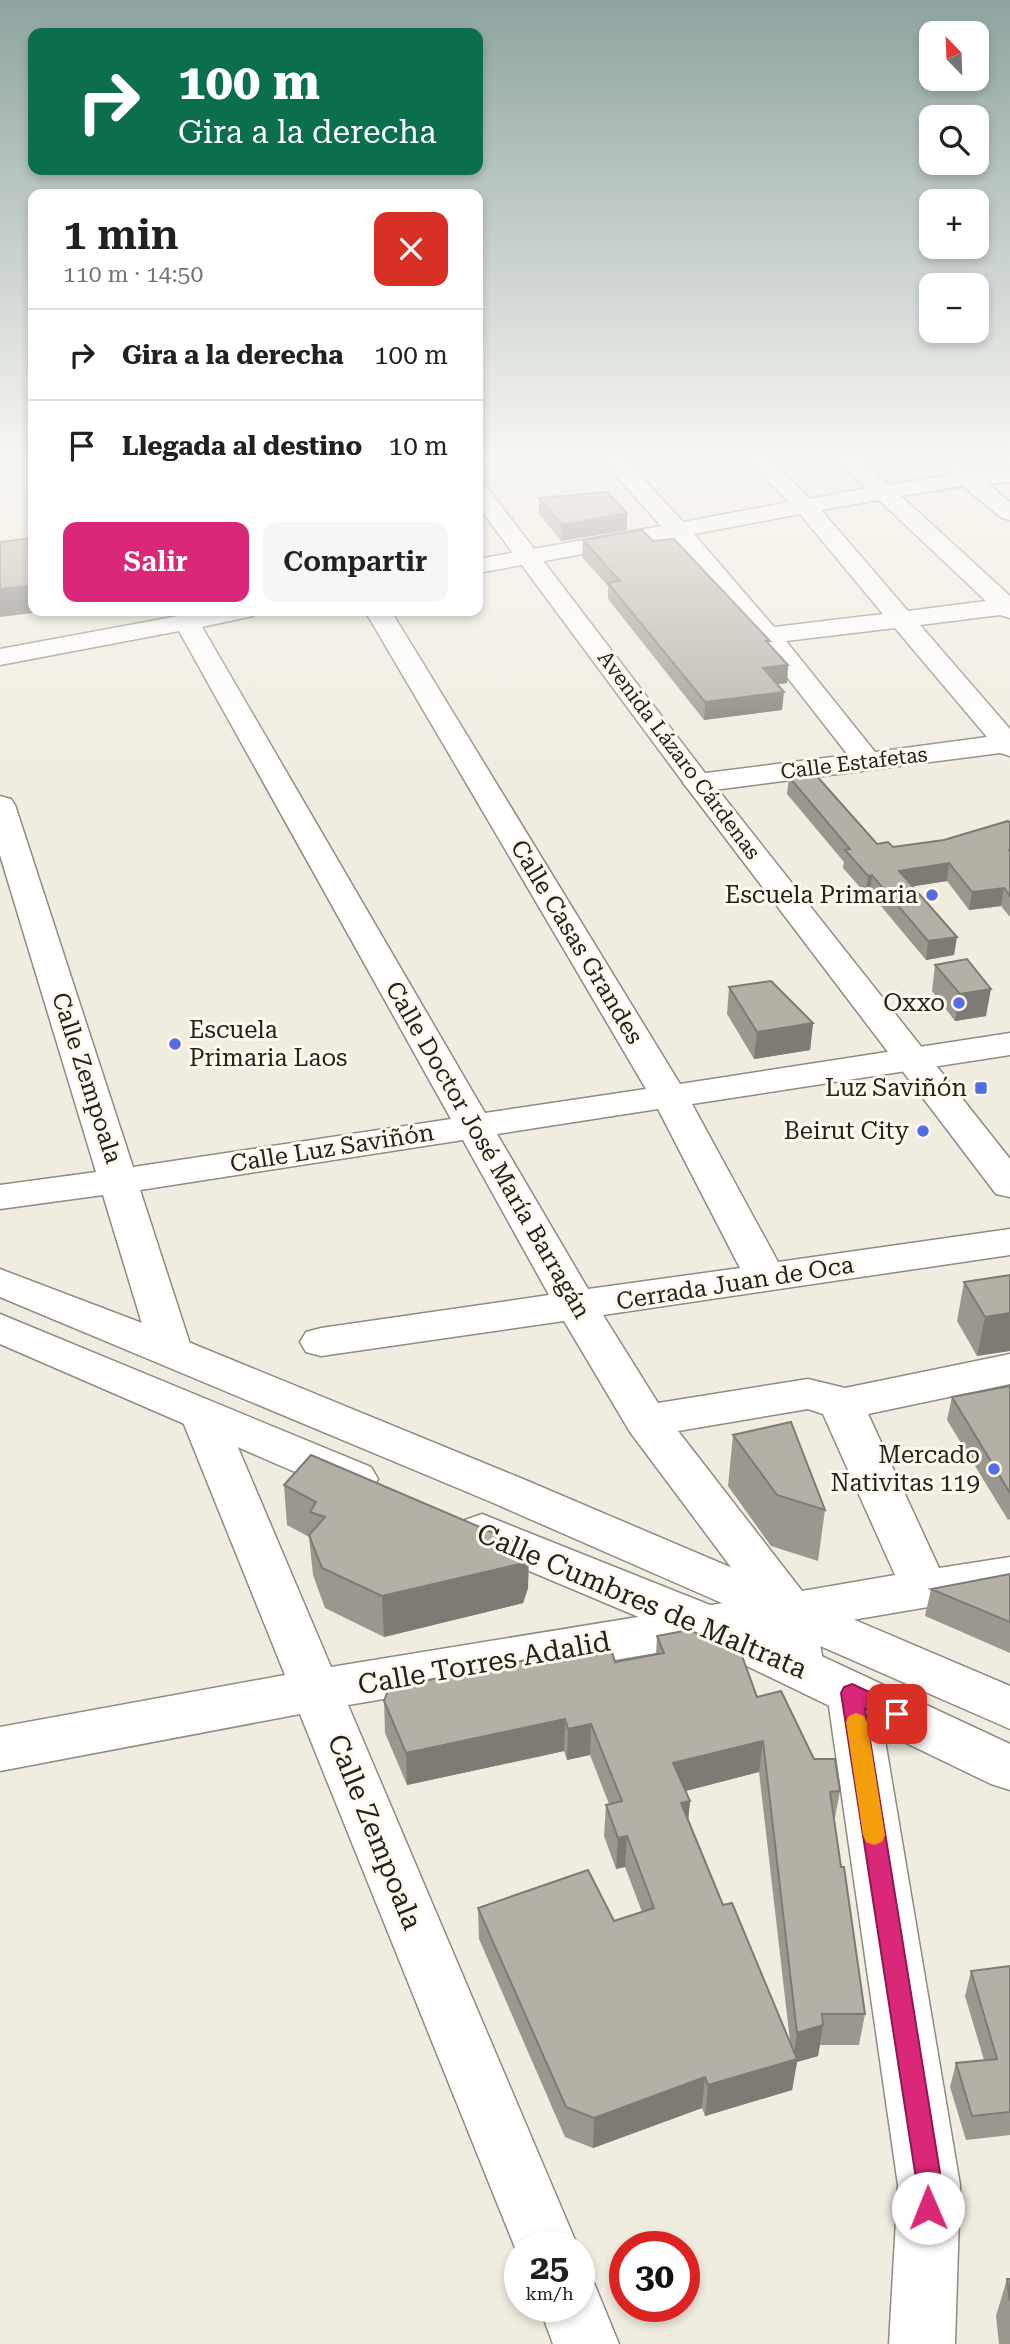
<!DOCTYPE html>
<html lang="es">
<head>
<meta charset="utf-8">
<style>
  :root { --surface:#fff; --page:#f6f6f6; --text:#202124; --muted:#757577; --line:#e0e0e0; --accent:#db2777 }
  body { margin:0; font-family:"Roboto Serif",serif; background:var(--page); color:var(--text); height:100vh; display:flex; flex-direction:column; font-size:26px; white-space:nowrap }
  * { box-sizing:border-box; margin:0 }
  p { font-size:23px; color:var(--muted) }
  .icon { flex:none; width:38px; height:38px; fill:none; stroke:currentColor; stroke-width:2; stroke-linecap:round; stroke-linejoin:round }
  .map { position:relative; flex:1; overflow:hidden }
  .drawer { position:absolute; left:28px; top:189px; width:455px; height:427px; display:flex; flex-direction:column; background:var(--surface); border-radius:14px; box-shadow:0 4px 10px #0003 }
  .drawer>* { flex:none }
  .top-card { position:absolute; left:28px; top:28px; width:455px; height:147px; border-radius:14px; box-shadow:0 4px 10px #0003; background:#0b6e4f; color:#fff; overflow:hidden }
  .needle { width:46px; rotate:337deg }
  .controls { position:absolute; left:919px; top:21px; display:grid; gap:14px }
  .controls a { display:grid; place-items:center; width:70px; height:70px; border-radius:14px; background:var(--surface); box-shadow:0 4px 10px #0003; font-size:35px }
  .speed { position:absolute; left:504px; top:2231px; display:flex; gap:14px; font-size:35px; font-weight:700; text-align:center }
  .speed>* { display:grid; place-content:center; width:91px; height:91px; border-radius:50%; background:var(--surface); box-shadow:0 4px 10px #0003; line-height:1 }
  .speed small { font-size:18px; font-weight:400 }
  .speed .limit { border:10px solid #d22; background:#fff; color:#111 }
  .pin { position:absolute; display:grid; place-items:center; width:60px; height:60px; color:#fff; margin:-30px; border-radius:14px; box-shadow:0 4px 10px #0006 }
  .me { position:absolute; width:77px; margin:-38px; rotate:359deg; stroke-linejoin:round; filter:drop-shadow(0 0 5px #0008) }
  .turn { display:flex; align-items:center; gap:24px; height:147px; padding:0 35px; font-size:32px }
  .turn .icon { width:91px; height:91px; stroke-width:2.5 }
  .turn b { display:block; font-size:49px; line-height:60px }
  .round { display:grid; place-items:center; flex:none; width:74px; height:74px; border-radius:14px; background:var(--page) }
  .head { display:flex; align-items:center; justify-content:space-between; height:119px; padding:0 35px }
  h1 { font-size:42px; font-weight:600; line-height:52px }
  .action { display:flex; gap:14px; margin-top:auto; padding:14px 35px }
  .action a { flex:1; height:80px; border-radius:14px; background:var(--accent); color:#fff; font-size:28px; font-weight:600; line-height:80px; text-align:center }
  .action a+a { background:var(--page); color:var(--text) }
  ul { padding:0; list-style:none }
  li { display:flex; align-items:center; gap:21px; height:91px; padding:0 35px; border-top:2px solid var(--line) }
  li div { flex:1 }
  li b { display:block; font-size:26px }
  li em { font-style:normal }
  .map>svg:first-child { display:block }
  .lines { fill:none; stroke-linecap:round; stroke-linejoin:round }
  .minor-casing { stroke:#8f8b80; stroke-width:3 }
  .major-casing { stroke:#8f8b80; stroke-width:3 }
  .minor { fill:#fff; fill-rule:evenodd }
  .major { fill:#fff; fill-rule:evenodd }
  .wall { fill:#9b978e; fill-rule:evenodd }
  .shaded-wall { fill:#7e7b74 }
  .building { fill:#b4b0a5; stroke:#7e7b74; stroke-width:2 }
  .route { fill:#db2777; stroke:#8e194d; stroke-width:2 }
  .slow { fill:#f59e0b }
  .poi-dot { fill:#546de2; stroke:#fef9ed; stroke-width:2.5 }
  .labels { text-anchor:middle; dominant-baseline:central; stroke-width:6; stroke-linejoin:round; paint-order:stroke }
  .far-street-label { font-size:21px; fill:#24221e; stroke:#fef9ed }
  .poi-label { font-size:24px; fill:#24221e; stroke:#fef9ed; text-anchor:end }
  .street-label { font-size:24px; fill:#24221e; stroke:#fef9ed }
  .near-street-label { font-size:28px; fill:#24221e; stroke:#fef9ed }
</style>
</head>
<body>
<div class="map">
<svg width="1010" height="2344" viewBox="0 0 1010 2344">
  <rect width="100%" height="100%" fill="#f0ece0"/>
  <g class="lines">
    <g class="minor-casing">
      <path id="minor" d="M 601,459 L 625,459 L 683,522 L 789,502 L 747,459 L 771,459 L 810,499 L 866,488 L 837,459 L 861,459 L 889,485 L 950,475 L 946,470 L 949,465 L 957,463 L 973,472 L 1010,468 L 1010,482 L 988,484 L 1010,502 L 1010,520 L 1002,518 L 963,486 L 901,496 L 1010,596 L 1010,618 L 1000,615 L 920,625 L 1010,729 L 1010,756 L 1000,753 L 698,792 L 688,789 L 683,783 L 688,777 L 698,774 L 848,755 L 766,650 L 672,538 L 478,573 L 478,559 L 661,526 ZM 879,500 L 986,601 L 908,611 L 821,510 ZM 800,514 L 883,614 L 774,627 L 694,534 ZM 895,628 L 987,737 L 875,752 L 786,641 Z
        M 205,611 L 257,611 L 253,616 L 202,627 L 485,1113 L 646,1089 L 365,611 L 391,611 L 680,1084 L 1010,1033 L 1010,1055 L 692,1104 L 778,1262 L 1010,1229 L 1010,1255 L 603,1315 L 658,1403 L 808,1379 L 845,1388 L 1010,1354 L 1010,1384 L 868,1414 L 939,1568 L 1010,1557 L 1010,1593 L 817,1626 L 824,1667 L 817,1681 L 799,1687 L 781,1681 L 774,1667 L 769,1634 L 348,1705 L 578,2247 L 520,2247 L 520,2260 L 300,1714 L 0,1771 L 0,1727 L 285,1675 L 181,1417 L 187,1406 L 203,1401 L 219,1406 L 225,1417 L 331,1667 L 754,1598 L 630,1432 L 564,1321 L 321,1356 L 306,1352 L 300,1342 L 306,1332 L 321,1328 L 549,1295 L 463,1140 L 140,1190 L 192,1350 L 186,1360 L 171,1365 L 156,1360 L 150,1350 L 103,1195 L 0,1209 L 0,1185 L 96,1172 L 0,855 L 0,796 L 11,799 L 15,805 L 133,1167 L 451,1119 L 179,631 L 0,665 L 0,649 ZM 658,1109 L 740,1268 L 588,1289 L 497,1134 ZM 808,1409 L 823,1414 L 895,1575 L 802,1591 L 678,1431 Z
        M 852,1673 L 870,1679 L 877,1693 L 960,2185 L 955,2344 L 889,2344 L 898,2185 L 827,1693 L 834,1679 Z
        M 579,2277 L 594,2283 L 619,2344 L 553,2344 L 539,2306 L 579,2306 Z"/>
    </g>
    <g class="major-casing">
      <path id="major" d="M 478,484 L 486,486 L 708,777 L 1010,1159 L 1010,1197 L 996,1194 L 688,789 L 478,506 Z
        M 0,1269 L 142,1323 L 523,1479 L 1010,1686 L 1010,1729 L 491,1502 L 0,1297 Z
        M 0,1314 L 371,1467 L 378,1479 L 371,1491 L 355,1496 L 339,1491 L 0,1344 Z
        M 482,1514 L 725,1611 L 1010,1744 L 1010,1790 L 991,1784 L 691,1639 L 465,1544 L 459,1532 L 465,1520 Z"/>
    </g>
    <use href="#minor" class="minor"/>
    <use href="#major" class="major"/>
  </g>
  <path class="wall" d="M 539,498 L 627,513 L 627,530 L 561,541 L 539,514 Z
    M 583,540 L 653,541 L 770,645 L 788,665 L 787,683 L 777,684 L 782,710 L 704,720 L 608,599 L 608,586 L 582,557 Z
    M 789,777 L 877,844 L 893,847 L 944,840 L 1010,823 L 1010,917 L 1001,906 L 969,910 L 947,881 L 913,886 L 954,955 L 926,960 L 870,893 L 866,894 L 843,868 L 844,862 L 787,794 Z
    M 935,965 L 986,1016 L 955,1021 L 932,991 Z
    M 729,987 L 813,1023 L 810,1050 L 754,1059 L 727,1014 Z
    M 1010,1275 L 977,1356 L 957,1321 L 964,1282 Z
    M 1010,1386 L 1010,1519 L 1008,1520 L 947,1420 L 952,1397 Z
    M 733,1435 L 825,1510 L 818,1561 L 771,1546 L 728,1486 Z
    M 284,1485 L 529,1548 L 528,1588 L 523,1603 L 384,1637 L 325,1608 L 313,1575 L 309,1537 L 287,1525 Z
    M 1010,1574 L 1010,1653 L 925,1616 L 931,1589 Z
    M 657,1636 L 757,1697 L 814,1759 L 840,1791 L 834,1823 L 865,2014 L 859,2045 L 820,2045 L 818,2056 L 797,2062 L 792,2090 L 705,2116 L 702,2108 L 593,2148 L 565,2137 L 479,1939 L 478,1908 L 614,1921 L 642,1912 L 625,1867 L 616,1869 L 604,1836 L 606,1805 L 609,1804 L 590,1755 L 567,1760 L 564,1751 L 407,1785 L 385,1733 L 384,1701 L 548,1662 L 615,1662 L 656,1654 ZM 759,1772 L 790,2041 L 723,1905 L 688,1820 L 690,1801 L 685,1791 Z
    M 1010,1966 L 1010,2135 L 966,2140 L 950,2087 L 956,2063 L 984,2060 L 965,1996 L 971,1971 Z
    M 1007,2279 L 1010,2279 L 1010,2344 L 999,2344 L 996,2316 Z"/>
  <path class="shaded-wall" d="M 627,513 L 627,530 L 561,541 L 562,525 Z
    M 33,585 L 33,611 L 50,611 L 0,617 L 0,589 Z
    M 788,665 L 787,683 L 762,686 L 763,668 Z
    M 784,692 L 782,710 L 704,720 L 705,702 Z
    M 949,863 L 947,881 L 897,889 L 899,871 Z
    M 872,875 L 870,893 L 866,894 L 868,876 Z
    M 1004,888 L 1001,906 L 969,910 L 972,892 Z
    M 957,937 L 954,955 L 926,960 L 928,941 Z
    M 991,989 L 986,1016 L 955,1021 L 960,994 Z
    M 813,1023 L 810,1050 L 754,1059 L 757,1032 Z
    M 1010,1313 L 1010,1351 L 977,1356 L 985,1317 Z
    M 529,1548 L 528,1588 L 523,1603 L 384,1637 L 382,1596 Z
    M 565,1719 L 564,1751 L 407,1785 L 406,1753 Z
    M 591,1724 L 590,1755 L 567,1760 L 568,1729 Z
    M 763,1741 L 759,1772 L 670,1795 L 673,1763 Z
    M 690,1801 L 687,1832 L 681,1803 Z
    M 627,1836 L 625,1867 L 616,1869 L 618,1838 Z
    M 823,2025 L 818,2056 L 797,2062 L 792,2090 L 705,2116 L 708,2085 L 793,2061 L 797,2033 Z
    M 705,2077 L 702,2108 L 593,2148 L 594,2118 Z"/>
  <path class="building" d="M 607,492 L 627,513 L 562,525 L 539,498 Z
    M 642,530 L 653,541 L 674,539 L 770,641 L 766,641 L 788,665 L 763,668 L 784,692 L 705,702 L 608,583 L 620,581 L 583,540 Z
    M 33,538 L 33,585 L 0,589 L 0,542 Z
    M 814,773 L 877,844 L 888,842 L 893,847 L 944,840 L 1008,821 L 1010,823 L 1010,850 L 1009,850 L 1010,852 L 1010,896 L 1004,888 L 972,892 L 949,863 L 899,871 L 957,937 L 928,941 L 872,875 L 868,876 L 845,850 L 850,849 L 789,777 Z
    M 967,959 L 991,989 L 960,994 L 935,965 Z
    M 771,981 L 813,1023 L 757,1032 L 729,987 Z
    M 1010,1275 L 1010,1313 L 985,1317 L 964,1282 Z
    M 1010,1386 L 1010,1493 L 952,1397 Z
    M 791,1422 L 825,1510 L 777,1495 L 733,1435 Z
    M 311,1455 L 529,1548 L 524,1563 L 382,1596 L 322,1568 L 309,1535 L 325,1517 L 310,1512 L 316,1502 L 284,1485 Z
    M 1010,1574 L 1010,1622 L 931,1589 Z
    M 689,1630 L 741,1653 L 757,1697 L 781,1691 L 814,1759 L 835,1759 L 840,1791 L 830,1792 L 841,1867 L 844,1867 L 865,2014 L 822,2014 L 823,2025 L 797,2033 L 763,1741 L 673,1763 L 690,1801 L 681,1803 L 723,1905 L 732,1903 L 797,2059 L 708,2085 L 705,2077 L 594,2118 L 566,2107 L 478,1908 L 588,1870 L 614,1921 L 654,1908 L 627,1836 L 618,1838 L 606,1805 L 622,1801 L 591,1724 L 568,1729 L 565,1719 L 406,1753 L 384,1701 L 389,1688 L 546,1656 L 548,1662 L 611,1649 L 615,1662 L 664,1653 L 657,1636 Z
    M 1010,1966 L 1010,2112 L 972,2116 L 956,2063 L 997,2059 L 971,1971 Z
    M 1007,2279 L 1010,2279 L 1010,2301 Z"/>
  <linearGradient id="sky" x2="0" y2="1"><stop stop-color="#8ea4a0"/><stop offset="0.58" stop-color="#f8f6f1"/><stop offset="1" stop-color="#f8f6f1" stop-opacity="0"/></linearGradient>
  <rect width="1010" height="788" fill="url(#sky)"/>
  <path class="route" d="M 852,1684 L 904,1708 L 907,1714 L 904,1721 L 897,1723 L 865,1709 L 942,2185 L 941,2208 L 938,2217 L 928,2221 L 919,2217 L 915,2208 L 917,2185 L 841,1693 L 844,1687 Z"/>
  <path class="slow" d="M 856,1713 L 864,1716 L 867,1722 L 885,1835 L 882,1842 L 874,1845 L 866,1842 L 863,1835 L 846,1722 L 849,1716 Z"/>
  <g class="poi-dot">
    <circle cx="932" cy="895" r="7"/>
    <circle cx="959" cy="1003" r="7"/>
    <circle cx="175" cy="1044" r="7"/>
    <rect x="974" y="1081" width="14" height="14" rx="3.5"/>
    <circle cx="923" cy="1131" r="7"/>
    <circle cx="994" cy="1469" r="7"/>
  </g>
  <g class="labels">
    <g class="far-street-label">
      <text transform="translate(679 755) rotate(53)">Avenida Lázaro Cárdenas</text>
      <text transform="translate(854 763) rotate(-7)">Calle Estafetas</text>
    </g>
    <g class="poi-label">
      <text x="918" y="895">Escuela Primaria</text>
      <text x="945" y="1003">Oxxo</text>
      <text x="189" y="1030" text-anchor="start">Escuela<tspan x="189" dy="28">Primaria Laos</tspan></text>
      <text x="967" y="1088">Luz Saviñón</text>
      <text x="909" y="1131">Beirut City</text>
      <text x="980" y="1455">Mercado<tspan x="980" dy="28">Nativitas 119</tspan></text>
    </g>
    <g class="street-label">
      <text transform="translate(577 942) rotate(59)">Calle Casas Grandes</text>
      <text transform="translate(87 1078) rotate(72)">Calle Zempoala</text>
      <text transform="translate(332 1148) rotate(-9)">Calle Luz Saviñón</text>
      <text transform="translate(488 1150) rotate(60)">Calle Doctor José María Barragán</text>
      <text transform="translate(735 1283) rotate(-9)">Cerrada Juan de Oca</text>
    </g>
    <g class="near-street-label">
      <text transform="translate(642 1601) rotate(23)">Calle Cumbres de Maltrata</text>
      <text transform="translate(484 1663) rotate(-10)">Calle Torres Adalid</text>
      <text transform="translate(375 1832) rotate(68)">Calle Zempoala</text>
    </g>
  </g>
</svg>
<div class="controls">
<a><svg class="needle" viewBox="-14 -14 28 28"><path d="M0-13l5 13h-10z" fill="#e53935"/><path d="M0 13l5-13h-10z" fill="#757577"/></svg></a>
<a><svg class="icon" aria-label="search" viewBox="0 0 24 24"><circle cx="10" cy="10" r="6"/><path d="M15 15l6 6"/></svg></a>
<a>+</a>
<a>−</a>
</div>
<div class="speed"><div>25<small>km/h</small></div><div class="limit">30</div></div>
<div class="pin" style="left:897px;top:1714px;background:#d93025"><svg class="icon" aria-label="arrive" viewBox="0 0 24 24"><path d="M6 21V4h12l-3 4 3 4H6"/></svg></div>
<svg class="me" style="left:928px;top:2208px" viewBox="-20 -20 40 40"><circle r="19" fill="#fff"/><path d="M0-13L10 11 0 6-10 11z" fill="#db2777"/></svg>
<div class="top-card">
<div class="turn"><svg class="icon" aria-label="right" viewBox="0 0 24 24"><path d="M7 20v-9h11M14 6l5 5-5 5"/></svg><div><b>100 m</b>Gira a la derecha</div></div>
</div>
<section class="drawer">
<div class="head"><div><h1>1 min</h1><p>110 m · 14:50</p></div><a class="round" style="background:#d93025;color:#fff"><svg class="icon" aria-label="close" viewBox="0 0 24 24"><path d="M6 6l12 12M18 6L6 18"/></svg></a></div>
<ul>
<li><svg class="icon" aria-label="right" viewBox="0 0 24 24"><path d="M7 20v-9h11M14 6l5 5-5 5"/></svg><div><b>Gira a la derecha</b></div><em>100 m</em></li>
<li><svg class="icon" aria-label="arrive" viewBox="0 0 24 24"><path d="M6 21V4h12l-3 4 3 4H6"/></svg><div><b>Llegada al destino</b></div><em>10 m</em></li>
</ul>
<div class="action"><a>Salir</a><a>Compartir</a></div>
</section>
</div>
</body>
</html>
